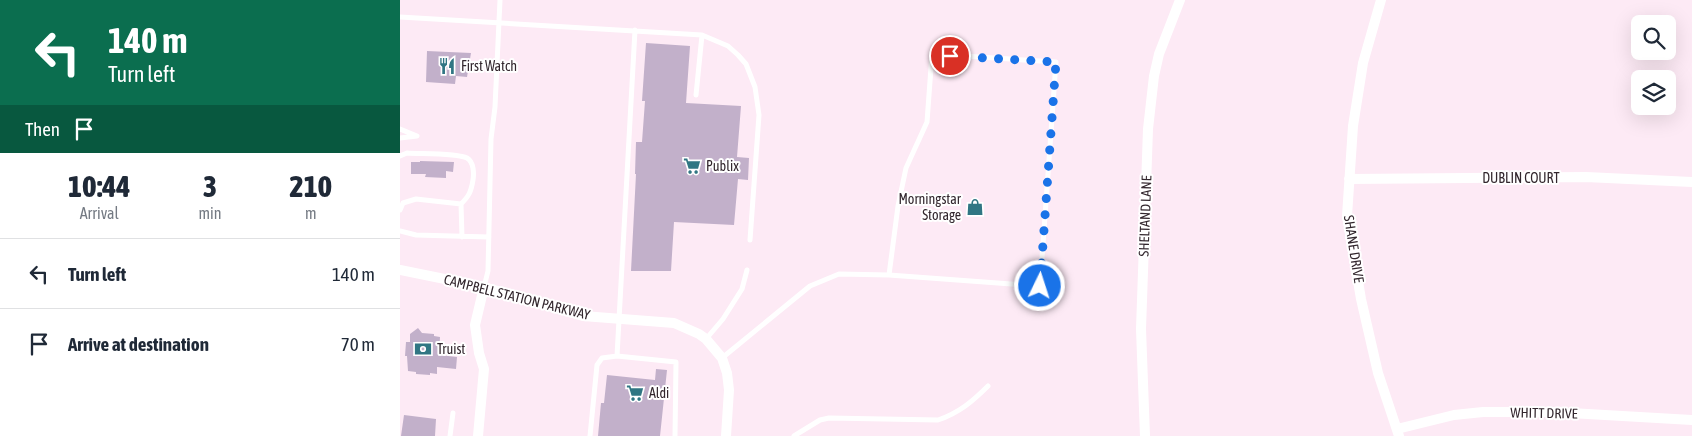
<!DOCTYPE html>
<html lang="en">
<head>
<meta charset="utf-8">
<style>
  :root { --surface:#fff; --page:#f6f6f7; --text:#1f2937; --muted:#747a83; --line:#e0e1e3 }
  body { margin:0; font-family:"Asap Condensed",sans-serif; background:var(--page); color:var(--text); height:100vh; display:flex; flex-direction:column; font-size:19px; white-space:nowrap }
  * { box-sizing:border-box; margin:0 }
  p { font-size:16px; color:var(--muted) }
  .icon { flex:none; width:28px; height:28px; fill:none; stroke:currentColor; stroke-width:2; stroke-linecap:round; stroke-linejoin:round }
  .map { position:relative; flex:1; overflow:hidden }
  .panel { display:flex; flex-direction:column; background:var(--surface); width:400px }
  .panel>* { flex:none }
  .hud { background:#0b6e4f; color:#fff; overflow:hidden }
  .tools { position:absolute; left:1231px; top:15px; display:grid; gap:10px }
  .tools a { display:grid; place-items:center; width:45px; height:45px; border-radius:8px; background:var(--surface); box-shadow:0 5px 20px #0002; font-size:25px }
  .pin { position:absolute; display:grid; place-items:center; width:42px; height:42px; color:#fff; margin:-21px; border:2px solid #fff; border-radius:50%; box-shadow:0 1px 5px #0007 }
  .me { position:absolute; width:55px; margin:-28px; rotate:4deg; stroke-linejoin:round; filter:drop-shadow(0 0 4px #0008) }
  .turn { display:flex; align-items:center; gap:18px; height:105px; padding:0 25px; font-size:22px }
  .turn .icon { width:65px; height:65px; stroke-width:2.5 }
  .turn b { display:block; font-size:35px; line-height:42px }
  .then { display:flex; align-items:center; height:48px; padding:0 25px; background:#0003; gap:10px; font-size:19px }
  .eta { display:flex; justify-content:space-evenly; align-items:center; height:85px; text-align:center }
  .eta b { font-size:30px; font-weight:800; line-height:35px }
  ul { padding:0; list-style:none }
  li { display:flex; align-items:center; gap:15px; height:70px; padding:0 25px; border-top:1px solid var(--line) }
  li div { flex:1 }
  li b { display:block; font-size:19px }
  li em { font-style:normal }
  main { display:flex; flex:1; min-height:0 }
  .map>svg:first-child { display:block }
  .building { fill:#c2b0ca }
  .lines { fill:none; stroke-linecap:round; stroke-linejoin:round }
  .lane { stroke:#fff; stroke-width:5 }
  .street { stroke:#fff; stroke-width:10 }
  .route { stroke:#1a73e8; stroke-width:9; stroke-dasharray:0 16.2 }
  .labels { text-anchor:middle; dominant-baseline:central; stroke-width:4; stroke-linejoin:round; paint-order:stroke }
  .poi-label { font-size:14px; fill:#32262d; stroke:#fff; text-anchor:start }
  .street-label { font-size:14px; fill:#32262d; stroke:#fff }
</style>
</head>
<body>
<main>
<section class="panel">
<div class="hud">
<div class="turn"><svg class="icon" aria-label="left" viewBox="0 0 24 24"><path d="M17 20v-9H6M10 6l-5 5 5 5"/></svg><div><b>140 m</b>Turn left</div></div>
<div class="then">Then<svg class="icon" aria-label="arrive" viewBox="0 0 24 24"><path d="M6 21V4h12l-3 4 3 4H6"/></svg></div>
</div>
<div class="eta">
<div><b>10:44</b><p>Arrival</p></div>
<div><b>3</b><p>min</p></div>
<div><b>210</b><p>m</p></div>
</div>
<ul>
<li><svg class="icon" aria-label="left" viewBox="0 0 24 24"><path d="M17 20v-9H6M10 6l-5 5 5 5"/></svg><div><b>Turn left</b></div><em>140 m</em></li>
<li><svg class="icon" aria-label="arrive" viewBox="0 0 24 24"><path d="M6 21V4h12l-3 4 3 4H6"/></svg><div><b>Arrive at destination</b></div><em>70 m</em></li>
</ul>
</section>
<div class="map">
<svg width="1292" height="436" viewBox="0 0 1292 436">
  <rect width="100%" height="100%" fill="#fdeaf5"/>
  <path class="building" d="M 246,43 L 290,46 L 286,103 L 341,106 L 337,157 L 349,158 L 348,180 L 338,179 L 334,225 L 274,222 L 271,271 L 231,271 L 236,174 L 235,174 L 236,142 L 242,142 L 245,101 L 242,101 Z
    M 27,51 L 71,53 L 67,77 L 56,76 L 55,84 L 26,82 Z
    M 20,161 L 54,162 L 53,172 L 46,171 L 46,178 L 25,177 L 26,174 L 11,174 L 11,162 L 20,162 Z
    M 18,328 L 22,333 L 34,334 L 34,336 L 40,337 L 39,355 L 57,357 L 56,369 L 37,367 L 37,374 L 30,373 L 30,375 L 16,374 L 16,372 L 8,371 L 7,356 L 5,356 L 6,342 L 10,342 L 10,334 Z
    M 256,369 L 267,370 L 260,436 L 198,436 L 201,403 L 204,403 L 207,375 L 255,380 Z
    M 4,415 L 36,419 L 35,436 L 1,436 Z"/>
  <g class="lines">
    <path class="lane" d="M 0,17 L 302,35 L 328,46 L 338,55 L 346,64 L 355,87 L 359,115 L 350,240
      M 296,95 L 302,35
      M 0,129 L 17,136 L 0,138
      M 0,156 L 7,153 C 19,154 57,153 67,158 C 74,162 74,174 73,180 C 71,192 69,196 61,204
      M 0,210 L 3,203 L 16,199 L 61,204 L 62,237
      M 0,231 L 16,235 L 89,237
      M 84,287 L 88,271 L 91,139 L 95,107 L 100,0
      M 306,339 L 323,319 L 342,289 L 347,270
      M 217,356 L 235,30
      M 322,358 L 410,286 L 439,274 L 489,275 L 640,286 L 656,62 L 532,54 L 527,122 L 506,168 L 498,206 L 489,275
      M 50,436 L 53,413
      M 190,436 L 197,365 L 202,358 L 217,356 L 276,362 L 275,436
      M 394,436 L 420,420 L 429,418 L 538,420 C 559,413 573,401 588,386"/>
    <path class="street" d="M 981,0 L 963,63 L 953,126 L 947,216 L 961,299 L 978,373 L 999,436
      M 949,179 L 1186,177 L 1292,182
      M 0,270 L 84,287 L 183,316 L 274,323 L 299,334 L 306,339 L 322,358 L 327,373 L 329,390 L 326,436
      M 997,429 L 1054,415 L 1083,412 L 1153,412 L 1292,420
      M 78,436 L 84,369 L 79,353 L 75,325 L 84,287
      M 745,436 L 741,329 L 748,129 L 754,76 L 759,54 L 780,0"/>
  </g>
  <g class="lines">
    <path class="route" d="M 550,56 L 656,62 L 640,286"/>
  </g>
  <defs>
    <g id="restaurant-bare" transform="scale(1.35)"><path d="M-5-6h1v4h1v-4h1v4h1v-4h1v5L-1.5 .5V6h-2V.5L-5-1ZM5-6V6H3V1.5H1.5Q1.5-4 5-6Z" fill="#307683" stroke="#fff" stroke-width="2.5" paint-order="stroke"/></g>
    <g id="supermarket-bare" transform="scale(1.35)"><path d="M-6-5.5h2.5l.6 2H6L4.5 2H-2.5L-4.4-4H-6ZM-1.5 3.2a1.3 1.3 0 1 0 .1 0ZM3 3.2a1.3 1.3 0 1 0 .1 0Z" fill="#307683" stroke="#fff" stroke-width="2.5" paint-order="stroke"/></g>
    <g id="shop-bare" transform="scale(1.35)"><path d="M-5-2.5h2.3a2.7 3.5 0 0 1 5.4 0H5L5.5 6h-11ZM-1.5-2.5h3a1.5 2.3 0 0 0-3 0Z" fill="#307683" stroke="#fff" stroke-width="2.5" paint-order="stroke"/></g>
    <g id="bank-bare" transform="scale(1.35)"><path d="M-6-4H6V4H-6ZM0-2.3a2.3 2.3 0 1 0 0 4.6a2.3 2.3 0 1 0 0-4.6Z" fill="#307683" stroke="#fff" stroke-width="2.5" paint-order="stroke"/></g>
  </defs>
  <g fill-rule="evenodd">
    <use href="#restaurant-bare" x="47" y="66"/>
    <use href="#supermarket-bare" x="292" y="166"/>
    <use href="#shop-bare" x="575" y="207"/>
    <use href="#bank-bare" x="23" y="349"/>
    <use href="#supermarket-bare" x="235" y="393"/>
  </g>
  <g class="labels">
    <g class="poi-label">
      <text x="61" y="66">First Watch</text>
      <text x="306" y="166">Publix</text>
      <text x="561" y="199" text-anchor="end">Morningstar<tspan x="561" dy="16">Storage</tspan></text>
      <text x="37" y="349">Truist</text>
      <text x="249" y="393">Aldi</text>
    </g>
    <g class="street-label">
      <text x="1121" y="178">DUBLIN COURT</text>
      <text transform="translate(745 216) rotate(-88)">SHELTAND LANE</text>
      <text transform="translate(954 249) rotate(81)">SHANE DRIVE</text>
      <text transform="translate(117 297) rotate(14)">CAMPBELL STATION PARKWAY</text>
      <text transform="translate(1144 413) rotate(1)">WHITT DRIVE</text>
    </g>
  </g>
</svg>
<div class="tools">
<a><svg class="icon" aria-label="search" viewBox="0 0 24 24"><circle cx="10" cy="10" r="6"/><path d="M15 15l6 6"/></svg></a>
<a><svg class="icon" aria-label="layers" viewBox="0 0 24 24"><path d="M12 4l9 5-9 5-9-5zM3 14l9 5 9-5"/></svg></a>
</div>
<div class="pin" style="left:550px;top:56px;background:#d93025"><svg class="icon" aria-label="arrive" viewBox="0 0 24 24"><path d="M6 21V4h12l-3 4 3 4H6"/></svg></div>
<svg class="me" style="left:640px;top:286px" viewBox="-20 -20 40 40"><circle r="17" fill="#1a73e8" stroke="#fff" stroke-width="3"/><path d="M0-11L8 9 0 5-8 9z" fill="#fff"/></svg>
</div>
</main>
</body>
</html>
